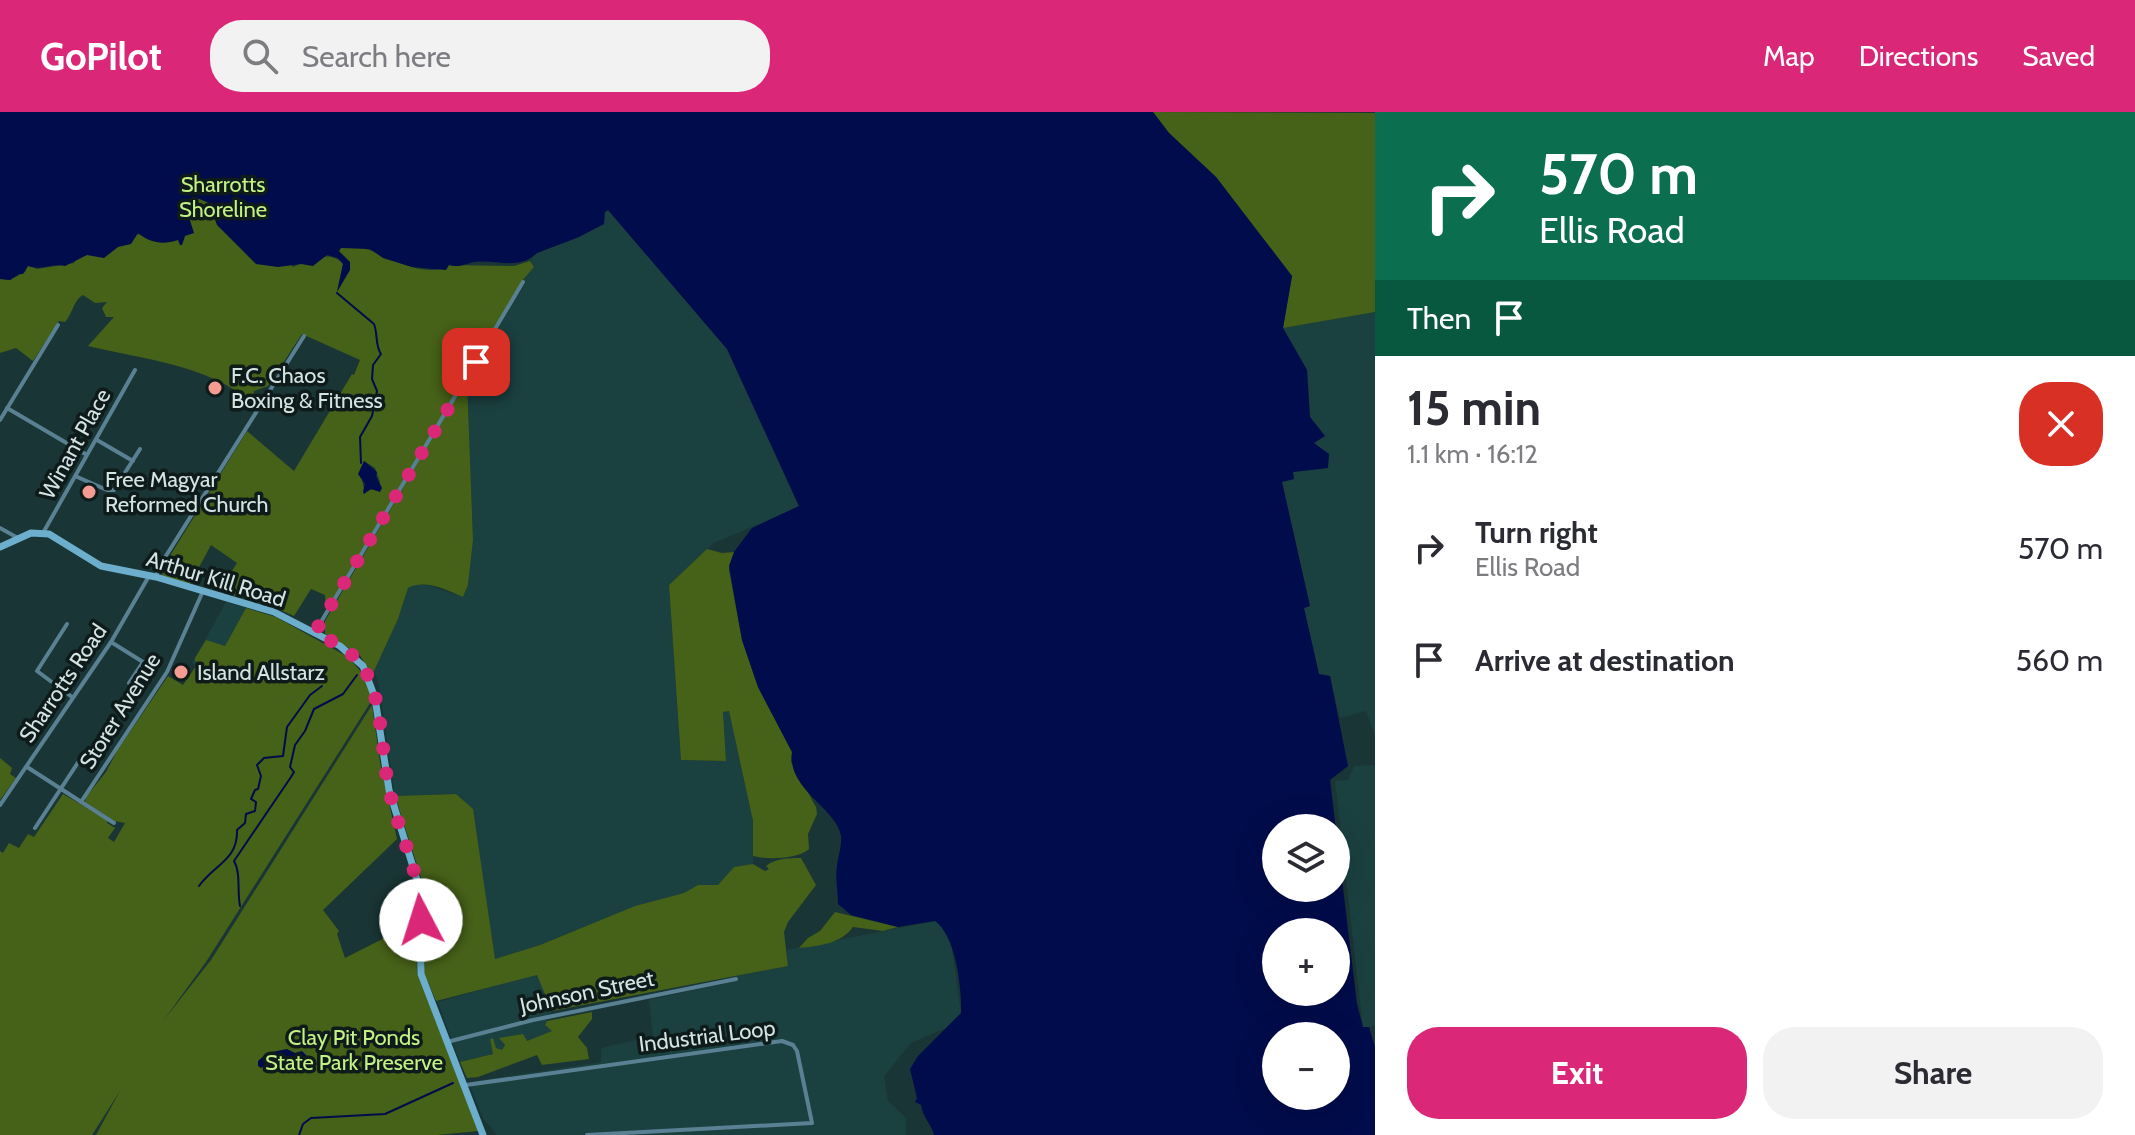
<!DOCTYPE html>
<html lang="en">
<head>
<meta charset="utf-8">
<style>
  :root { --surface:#fff; --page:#f2f2f3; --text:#2b2b33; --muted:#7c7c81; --accent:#db2777 }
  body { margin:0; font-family:Cabin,sans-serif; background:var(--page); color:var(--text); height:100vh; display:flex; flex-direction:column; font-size:30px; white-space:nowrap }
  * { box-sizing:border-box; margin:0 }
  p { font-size:26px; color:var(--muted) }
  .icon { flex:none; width:44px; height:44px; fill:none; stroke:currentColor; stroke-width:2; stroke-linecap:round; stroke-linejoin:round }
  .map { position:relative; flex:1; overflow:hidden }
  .details { display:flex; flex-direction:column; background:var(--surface); width:760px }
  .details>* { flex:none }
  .hud { background:#0b6e4f; color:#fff; overflow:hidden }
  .buttons { position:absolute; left:1262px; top:702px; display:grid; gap:16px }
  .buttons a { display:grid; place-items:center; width:88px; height:88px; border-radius:50%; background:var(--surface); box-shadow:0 8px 32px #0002; font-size:40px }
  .pin { position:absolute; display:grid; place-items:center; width:68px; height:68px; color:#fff; margin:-34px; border-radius:16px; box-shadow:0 4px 12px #0006 }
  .me { position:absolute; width:88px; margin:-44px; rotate:355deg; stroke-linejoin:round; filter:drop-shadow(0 0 6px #0008) }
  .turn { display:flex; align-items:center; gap:28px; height:168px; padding:0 32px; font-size:36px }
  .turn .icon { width:104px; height:104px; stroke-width:2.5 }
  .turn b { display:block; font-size:56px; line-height:68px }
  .then { display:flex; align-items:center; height:76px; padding:0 32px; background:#0003; gap:16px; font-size:30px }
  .round { display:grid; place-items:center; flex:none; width:84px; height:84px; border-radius:32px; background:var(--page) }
  .head { display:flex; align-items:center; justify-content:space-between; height:136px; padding:0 32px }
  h1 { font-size:48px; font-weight:700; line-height:60px }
  .cta { display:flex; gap:16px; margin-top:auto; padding:16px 32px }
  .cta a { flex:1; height:92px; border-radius:32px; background:var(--accent); color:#fff; font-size:32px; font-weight:700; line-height:92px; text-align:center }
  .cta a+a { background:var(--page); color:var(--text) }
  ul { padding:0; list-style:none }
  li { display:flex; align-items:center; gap:24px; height:112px; padding:0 32px }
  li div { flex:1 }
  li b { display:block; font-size:30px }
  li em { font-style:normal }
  header { display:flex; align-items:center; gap:48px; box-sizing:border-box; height:112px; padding:0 40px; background:var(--accent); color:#fff }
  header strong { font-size:38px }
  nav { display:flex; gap:44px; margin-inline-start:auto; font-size:28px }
  .search { width:560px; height:72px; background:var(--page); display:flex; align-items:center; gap:20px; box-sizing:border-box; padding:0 28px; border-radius:32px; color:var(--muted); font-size:30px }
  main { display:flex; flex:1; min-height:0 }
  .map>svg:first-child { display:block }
  .built { fill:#1b4040 }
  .green { fill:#466118; fill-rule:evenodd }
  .water { fill:#000c4b; fill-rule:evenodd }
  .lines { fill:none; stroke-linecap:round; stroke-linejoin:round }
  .stream { stroke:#000c4b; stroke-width:2 }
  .street { stroke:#598193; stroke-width:4 }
  .secondary { stroke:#6daecc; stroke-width:7 }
  .route { stroke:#db2777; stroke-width:14; stroke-dasharray:0 25.2 }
  .poi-dot { fill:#f59c92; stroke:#0f1b1a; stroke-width:3 }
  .labels { text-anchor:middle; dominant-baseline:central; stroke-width:7; stroke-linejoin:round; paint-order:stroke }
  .park-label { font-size:22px; fill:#c3f183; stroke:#0f1b1a }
  .poi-label { font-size:22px; fill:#d4e4e3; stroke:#0f1b1a; text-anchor:start }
  .street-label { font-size:22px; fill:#d4e4e3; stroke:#0f1b1a }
</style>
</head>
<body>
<header>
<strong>GoPilot</strong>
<div class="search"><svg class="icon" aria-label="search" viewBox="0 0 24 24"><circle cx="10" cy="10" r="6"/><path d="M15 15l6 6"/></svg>Search here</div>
<nav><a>Map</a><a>Directions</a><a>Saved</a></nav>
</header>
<main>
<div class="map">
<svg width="1375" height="1023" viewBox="0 0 1375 1023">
  <rect width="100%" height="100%" fill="#1a3535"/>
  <path class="built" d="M 608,98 L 727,237 L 799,395 L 714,431 L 669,473 L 681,648 L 726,649 L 723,599 L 729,599 L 753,709 L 753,752 L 734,755 L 718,773 L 698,773 L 685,781 L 635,794 L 540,833 L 495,847 L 478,742 L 456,682 L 395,684 L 379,573 L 374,559 L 398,507 L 408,476 L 414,473 L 427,473 L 463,485 L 468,473 L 473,428 L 467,267 L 525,172 L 522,169 L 534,155 L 530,149 L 532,146 L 537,141 L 579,125 Z
    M 1375,200 L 1375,624 L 1366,599 L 1340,606 L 1330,564 L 1319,563 L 1304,496 L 1310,494 L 1282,370 L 1294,367 L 1293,360 L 1328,356 L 1313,331 L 1325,324 L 1310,305 L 1307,258 L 1283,216 Z
    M 226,490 L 246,496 L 208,564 L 192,551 Z
    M 1375,653 L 1375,914 L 1363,916 L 1335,669 L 1348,668 L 1354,654 Z
    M 935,809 L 942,814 L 951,829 L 961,901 L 946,916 L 911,931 L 884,964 L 888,989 L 906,1006 L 906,1023 L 497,1023 L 483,1006 L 469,970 L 601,950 L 601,936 L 653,924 L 649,888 L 736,869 L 736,864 L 788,854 L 787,838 Z
    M 538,862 L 552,899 L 545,913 L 552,919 L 526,930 L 500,926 L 505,933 L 502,938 L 496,936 L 490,926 L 493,942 L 460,950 L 438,890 Z"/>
  <path class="green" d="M 1153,0 L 1375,1 L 1375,200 L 1283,216 L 1292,164 L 1216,65 L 1169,21 Z
    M 173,14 L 293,155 C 309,148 330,137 343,152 L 337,180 L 350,150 L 323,138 L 315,144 L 303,146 L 303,140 C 317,134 359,133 372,139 C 392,148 429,167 449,153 L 514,154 L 530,149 L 534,155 L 522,169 L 326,498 L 325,483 L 311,477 L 294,504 L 271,494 L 219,479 L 237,451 L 211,433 L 190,472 L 163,464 L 160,460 L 247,319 L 294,359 L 352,262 L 354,263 L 360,248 L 302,222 L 268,274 L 254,279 L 252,290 C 205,252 145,248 88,234 L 114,205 L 106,205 L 102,196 L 107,190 L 95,191 L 83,183 C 74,187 73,201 65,210 L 59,209 L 33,249 L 16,236 L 0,241 L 0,167 L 10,168 L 25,160 L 28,153 L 37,157 L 74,151 L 77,146 L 128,121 L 157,125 ZM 364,349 L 375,356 L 380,370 L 376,378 L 364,377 L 362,368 Z
    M 467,267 L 473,428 L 468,473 L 463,485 C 446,478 426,467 408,476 L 398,507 L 374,559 L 371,561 L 359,542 L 325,522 L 325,509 Z
    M 707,437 L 722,441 L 734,440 L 729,458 L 742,528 L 758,575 L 792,640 L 791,650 L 816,695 L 817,702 L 808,722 L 809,737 C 798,747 768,748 753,744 L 753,709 L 729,599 L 723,600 L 726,649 L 681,648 L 669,473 Z
    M 246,496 L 276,505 L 348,545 L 363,562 L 372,588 L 206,850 L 163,909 L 211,848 L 372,593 L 380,650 L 397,727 L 323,798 L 339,819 L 337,822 L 345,846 L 416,810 L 417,861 L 478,1019 L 437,1023 L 96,1023 L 120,979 L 92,1023 L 0,1023 L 0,739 L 3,741 L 9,731 L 19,736 L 28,722 L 34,725 L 63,682 L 108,708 L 107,711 L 115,716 L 108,726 L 114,730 L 125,711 L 114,709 L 85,690 L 86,685 L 106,660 L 117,639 L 168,564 L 183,573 L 196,554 L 208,563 L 211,558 L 195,549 L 195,546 L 206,528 L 225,534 Z
    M 0,646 L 12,656 L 10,662 L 16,666 L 0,688 Z
    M 456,682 L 473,697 L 495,847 L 540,833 L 635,794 L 684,781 L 698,773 L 718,773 L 734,755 L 753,752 L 765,759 L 769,757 L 766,754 C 775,746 790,746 801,746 L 816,773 L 788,810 L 784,820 L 788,854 L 552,899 L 537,863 L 436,889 L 424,861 L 426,781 L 395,684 Z
    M 835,800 L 898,815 L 883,819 L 853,815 C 841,832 818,834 799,836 L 808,826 L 820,819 Z
    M 592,900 L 592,907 L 578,925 L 587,936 L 589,947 L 542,953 L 537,943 L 478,965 L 467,966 L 460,950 L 493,942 L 490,927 L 493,926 L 496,936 L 502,938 L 505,933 L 499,926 L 523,922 L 527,929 L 552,919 L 545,913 L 547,909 Z"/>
  <path class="water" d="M 0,0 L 1153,0 L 1169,21 L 1216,65 L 1292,164 L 1283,216 L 1307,258 L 1310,305 L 1325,324 L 1314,331 L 1329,342 L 1328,356 L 1293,360 L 1294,367 L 1282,370 L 1310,494 L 1304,496 L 1319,562 L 1330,564 L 1348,654 L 1330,668 L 1357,892 L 1363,915 L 1369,915 L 1375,935 L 1375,1023 L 934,1023 C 931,1011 923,1006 921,993 L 915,990 L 917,986 L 910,957 L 918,944 L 961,901 C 962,877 956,824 935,809 L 898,815 L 851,803 L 838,792 C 838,780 835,766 837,754 C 838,745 842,733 841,724 C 837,696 787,678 792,640 L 758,575 L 742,528 L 729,454 L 734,440 L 752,416 L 799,394 L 727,237 L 608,98 L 605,100 L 604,112 L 579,125 L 537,141 C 518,159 497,147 474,150 C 465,152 459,156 449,153 L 446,158 L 412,155 L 383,146 L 370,137 L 341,136 L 339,139 L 350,150 L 350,158 L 337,180 L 343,152 L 338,146 L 327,143 L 313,154 L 301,152 L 278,155 L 256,152 L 217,113 L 209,91 L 197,86 L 192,87 L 186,96 L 194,121 L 185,124 L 182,133 L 180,133 L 178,128 C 163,133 150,131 138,121 L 131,132 L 118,135 L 104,146 L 87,143 L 65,154 C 52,151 41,159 28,154 L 23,162 L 19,162 L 10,168 L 0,167 ZM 1276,716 L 1336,716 L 1336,776 L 1276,776 ZM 1276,820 L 1336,820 L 1336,880 L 1276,880 ZM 1276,924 L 1336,924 L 1336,984 L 1276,984 Z
    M 364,349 L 377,360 L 376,364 L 382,376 L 380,380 L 371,377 L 364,382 L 363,380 L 365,372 L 358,362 Z
    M 287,937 L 295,941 L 302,939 L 314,951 L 310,954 L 269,951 L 261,956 L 258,954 L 258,949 L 267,941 Z"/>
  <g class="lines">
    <path class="stream" d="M 337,181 L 374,212 C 378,222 375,234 381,242 L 373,253 L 372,267 L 377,279 L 372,304 L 360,325 L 361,351
      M 199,774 C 215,752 238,748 237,718 L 245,711 L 246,702 L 255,699 L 256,690 L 251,687 L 255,678 L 258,677 L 261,664 L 257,653 L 264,646 L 283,644 L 287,615 L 310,583 L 322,574
      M 240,794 C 237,780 241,761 234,749 L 291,665 L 294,660 L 290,655 L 295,633 L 305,619 L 314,597 L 343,582 L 357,563
      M 299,1023 L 303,1012 L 311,1006 L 385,1002 L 453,971"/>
    <path class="street" d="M 7,296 L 87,343
      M 0,308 L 58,213
      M 97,328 L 133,349
      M 75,364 L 107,378 L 114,378 L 140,337
      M 0,416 L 18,426
      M 43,421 L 135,258
      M 156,465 L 159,455 L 304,224
      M 67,512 L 37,559 L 72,585
      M 315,520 L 523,170
      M 111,530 L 143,550 L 129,571
      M 27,655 L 114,711
      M 81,690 L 167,560 L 203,479
      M 0,693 L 111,530 L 149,464
      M 35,716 L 79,649
      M 447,930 L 533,908 L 736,867
      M 466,973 L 782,929 L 793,933 L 797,939 L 812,1011 L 587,1023"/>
    <path class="secondary" d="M 0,435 L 31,421 L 49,422 L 101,454 L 156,465 L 274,500 L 340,534 L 363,554 L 375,586 L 389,678 L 419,774 L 421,862 L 483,1023"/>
  </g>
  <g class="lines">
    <path class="route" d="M 421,808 C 421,760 399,723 389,677 C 381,641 383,588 364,557 C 354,539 332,530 315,520 L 476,250"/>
  </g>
  <g class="poi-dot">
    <circle cx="215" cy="276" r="8"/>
    <circle cx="89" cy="380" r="8"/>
    <circle cx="181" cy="560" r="8"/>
  </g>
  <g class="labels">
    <g class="park-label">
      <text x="223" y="72">Sharrotts<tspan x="223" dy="25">Shoreline</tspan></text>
      <text x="354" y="925">Clay Pit Ponds<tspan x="354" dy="25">State Park Preserve</tspan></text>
    </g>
    <g class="poi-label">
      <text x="231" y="263">F.C. Chaos<tspan x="231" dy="25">Boxing &amp; Fitness</tspan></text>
      <text x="105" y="367">Free Magyar<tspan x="105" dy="25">Reformed Church</tspan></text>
      <text x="197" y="560">Island Allstarz</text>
    </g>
    <g class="street-label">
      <text transform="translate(75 332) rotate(-61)">Winant Place</text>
      <text transform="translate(216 467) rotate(17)">Arthur Kill Road</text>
      <text transform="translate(63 571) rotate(-56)">Sharrotts Road</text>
      <text transform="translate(120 599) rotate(-58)">Storer Avenue</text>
      <text transform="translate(587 880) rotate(-12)">Johnson Street</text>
      <text transform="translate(707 924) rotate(-7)">Industrial Loop</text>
    </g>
  </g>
</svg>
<div class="buttons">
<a><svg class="icon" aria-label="layers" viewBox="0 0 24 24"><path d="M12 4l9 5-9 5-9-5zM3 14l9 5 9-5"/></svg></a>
<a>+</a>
<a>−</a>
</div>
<div class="pin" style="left:476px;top:250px;background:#d93025"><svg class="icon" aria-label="arrive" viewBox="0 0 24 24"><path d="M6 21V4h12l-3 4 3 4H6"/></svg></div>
<svg class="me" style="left:421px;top:808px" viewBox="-20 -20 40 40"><circle r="19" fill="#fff"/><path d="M0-13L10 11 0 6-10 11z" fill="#db2777"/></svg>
</div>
<section class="details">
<div class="hud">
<div class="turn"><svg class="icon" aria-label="right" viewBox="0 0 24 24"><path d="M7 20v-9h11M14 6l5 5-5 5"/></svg><div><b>570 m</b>Ellis Road</div></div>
<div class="then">Then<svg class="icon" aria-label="arrive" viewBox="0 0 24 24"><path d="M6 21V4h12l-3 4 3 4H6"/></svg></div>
</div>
<div class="head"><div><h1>15 min</h1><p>1.1 km · 16:12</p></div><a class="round" style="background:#d93025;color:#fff"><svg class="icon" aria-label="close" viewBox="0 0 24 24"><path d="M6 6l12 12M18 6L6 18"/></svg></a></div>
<ul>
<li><svg class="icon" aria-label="right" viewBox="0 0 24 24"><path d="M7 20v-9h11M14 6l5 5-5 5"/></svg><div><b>Turn right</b><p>Ellis Road</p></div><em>570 m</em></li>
<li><svg class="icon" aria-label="arrive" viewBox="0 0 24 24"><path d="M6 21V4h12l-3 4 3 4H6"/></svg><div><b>Arrive at destination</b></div><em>560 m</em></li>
</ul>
<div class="cta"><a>Exit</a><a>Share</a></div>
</section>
</main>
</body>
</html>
